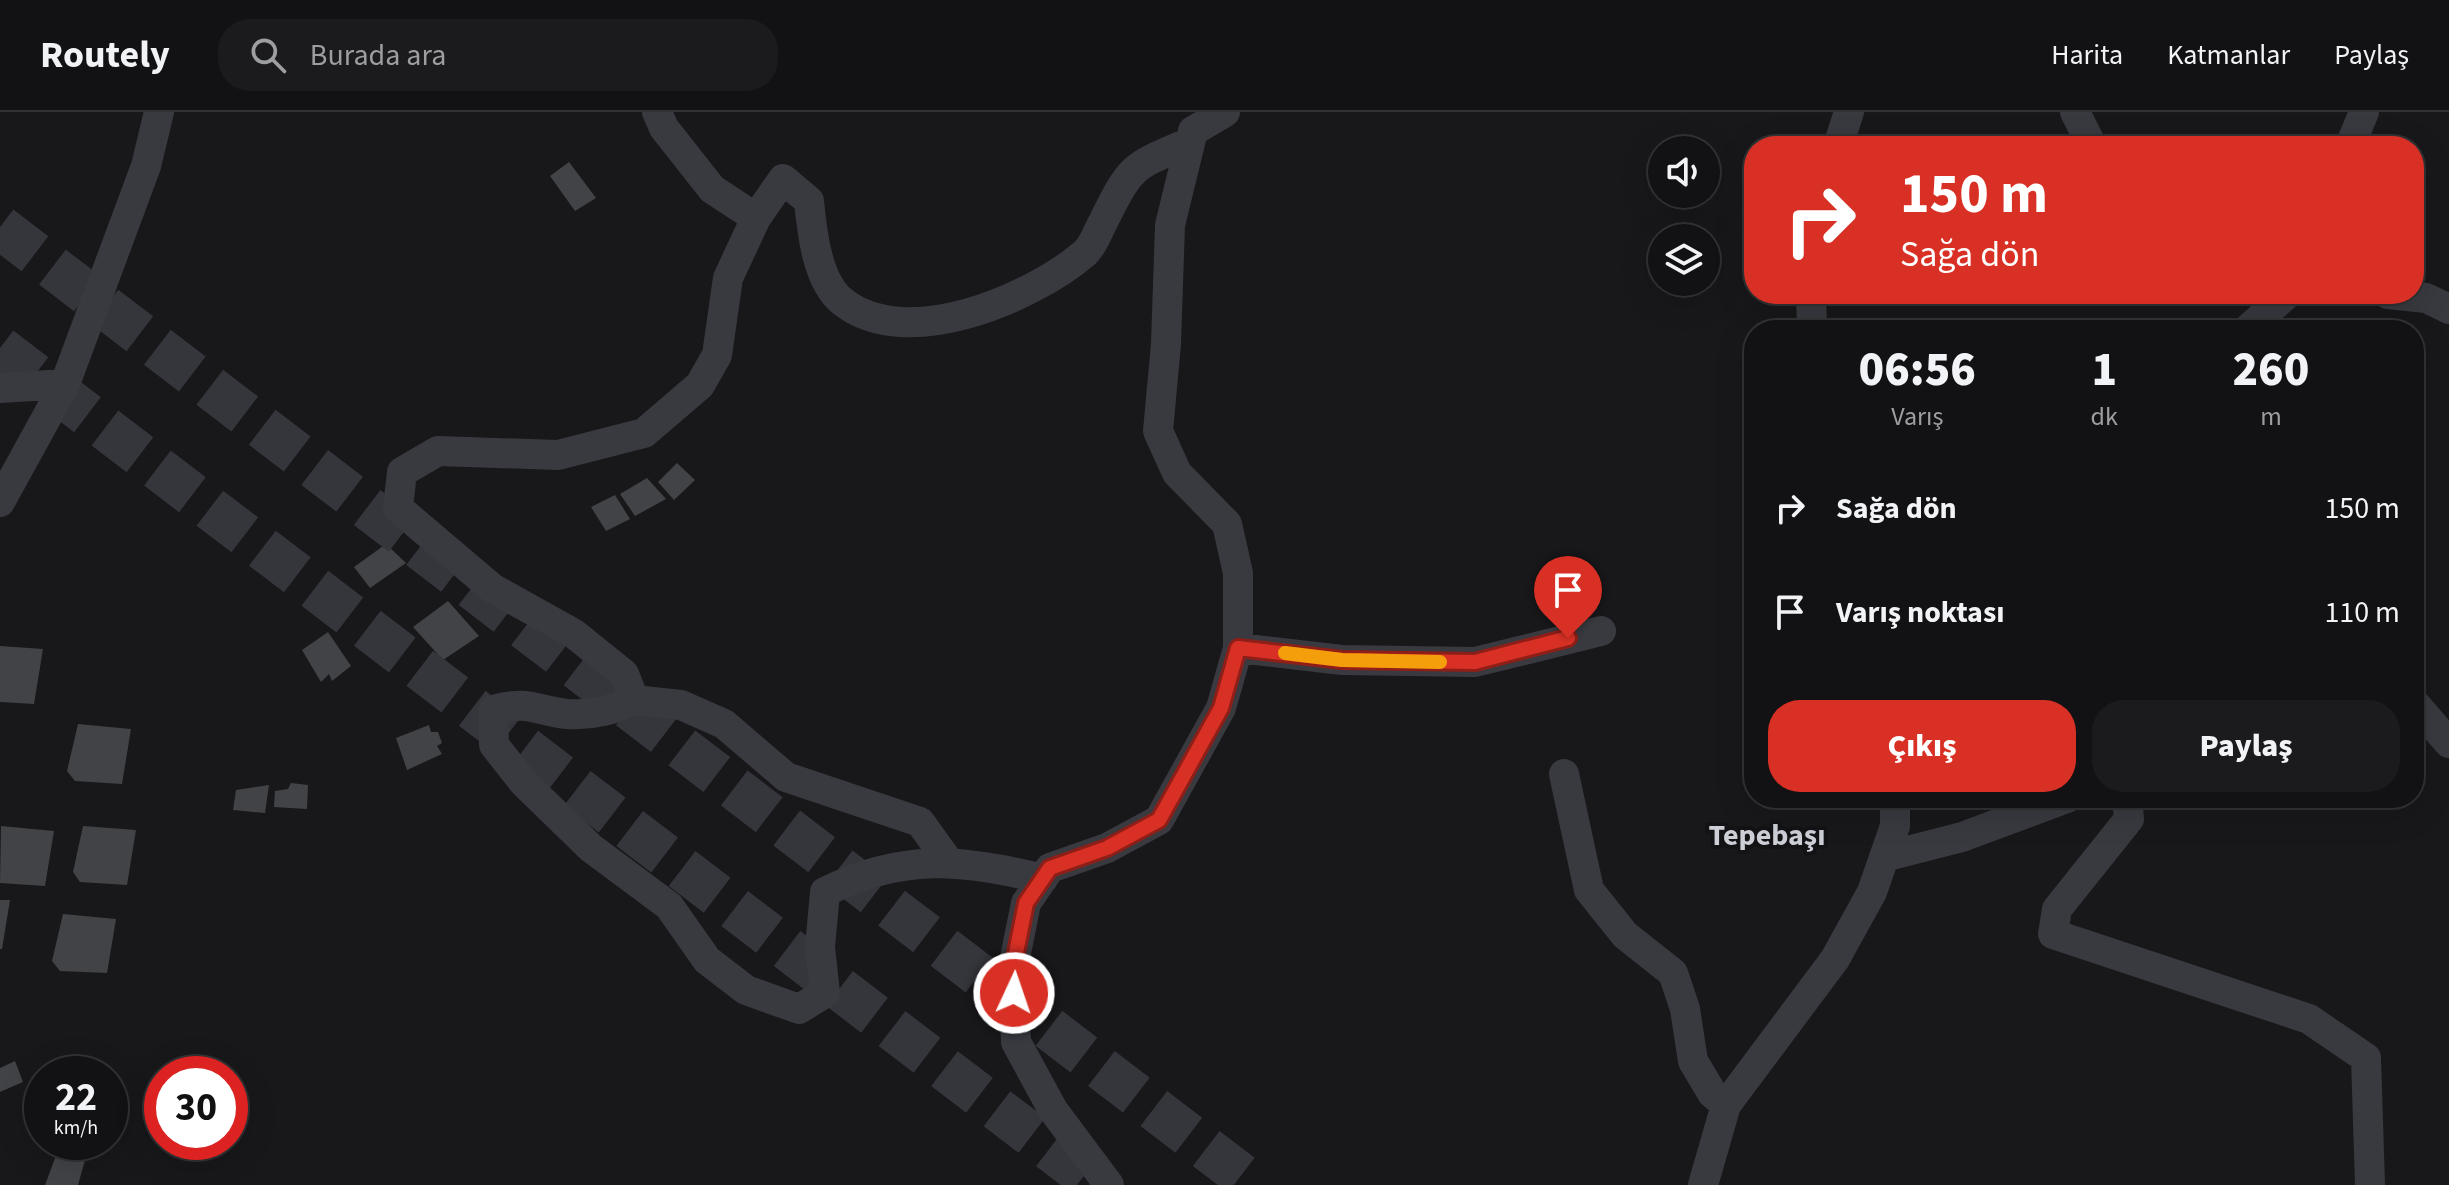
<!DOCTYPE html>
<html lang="tr">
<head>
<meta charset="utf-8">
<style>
  :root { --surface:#121214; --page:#1b1b1d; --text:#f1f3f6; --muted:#9c9ea0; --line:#313234; --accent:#d93025 }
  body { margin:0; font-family:"Source Sans 3",sans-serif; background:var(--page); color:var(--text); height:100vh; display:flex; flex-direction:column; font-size:30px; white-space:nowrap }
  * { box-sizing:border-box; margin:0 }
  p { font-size:26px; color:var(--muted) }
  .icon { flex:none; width:44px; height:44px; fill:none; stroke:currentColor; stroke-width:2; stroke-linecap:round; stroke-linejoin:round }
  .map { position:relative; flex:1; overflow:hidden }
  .drawer { position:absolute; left:1744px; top:208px; width:680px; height:488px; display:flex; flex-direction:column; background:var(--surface); border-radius:32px; box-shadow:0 8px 32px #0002,0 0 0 2px var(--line) }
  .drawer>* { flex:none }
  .top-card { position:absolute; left:1744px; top:24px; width:680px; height:168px; border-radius:32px; box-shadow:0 8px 32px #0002,0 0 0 2px var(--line); background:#d93025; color:#fff; overflow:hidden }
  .fabs { position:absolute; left:1648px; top:24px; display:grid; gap:16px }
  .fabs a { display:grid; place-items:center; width:72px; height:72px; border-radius:50%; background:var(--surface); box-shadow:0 8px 32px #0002,0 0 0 2px var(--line); font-size:40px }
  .speed { position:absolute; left:24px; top:944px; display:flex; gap:16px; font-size:40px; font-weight:700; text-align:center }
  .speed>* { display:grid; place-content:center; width:104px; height:104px; border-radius:50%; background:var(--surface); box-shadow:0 8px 32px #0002,0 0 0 2px var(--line); line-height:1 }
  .speed small { font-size:20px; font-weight:400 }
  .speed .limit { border:12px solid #d22; background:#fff; color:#111 }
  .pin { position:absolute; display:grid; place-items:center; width:68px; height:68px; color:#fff; margin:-82px -34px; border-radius:50% 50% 50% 0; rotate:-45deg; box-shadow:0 0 8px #0007 }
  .pin .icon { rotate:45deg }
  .me { position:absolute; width:88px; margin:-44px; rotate:3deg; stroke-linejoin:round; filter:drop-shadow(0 0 6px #0008) }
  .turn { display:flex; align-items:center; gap:28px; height:168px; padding:0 24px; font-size:36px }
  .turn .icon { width:104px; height:104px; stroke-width:2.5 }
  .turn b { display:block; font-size:56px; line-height:68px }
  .eta { display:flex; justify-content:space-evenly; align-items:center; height:136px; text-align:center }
  .eta b { font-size:48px; font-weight:800; line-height:56px }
  .cta { display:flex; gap:16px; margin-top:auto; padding:16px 24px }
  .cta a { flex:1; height:92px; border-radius:32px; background:var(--accent); color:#fff; font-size:32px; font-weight:800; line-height:92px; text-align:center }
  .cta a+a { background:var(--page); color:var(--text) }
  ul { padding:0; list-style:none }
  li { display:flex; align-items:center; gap:24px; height:104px; padding:0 24px }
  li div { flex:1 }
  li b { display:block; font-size:30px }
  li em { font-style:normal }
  header { display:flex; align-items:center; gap:48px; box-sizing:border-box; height:112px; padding:0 40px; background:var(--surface); border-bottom:2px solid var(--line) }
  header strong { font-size:38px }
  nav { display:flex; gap:44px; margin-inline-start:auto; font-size:28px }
  .search { width:560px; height:72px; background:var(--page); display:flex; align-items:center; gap:20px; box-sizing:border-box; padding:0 28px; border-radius:32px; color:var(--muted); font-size:30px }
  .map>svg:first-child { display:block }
  .building { fill:#424347 }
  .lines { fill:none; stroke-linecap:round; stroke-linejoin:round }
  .highway-tunnel { stroke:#35363b; stroke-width:44; stroke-dasharray:44 22; stroke-linecap:butt }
  .minor { stroke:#393a3f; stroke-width:30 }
  .route-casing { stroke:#8d1f18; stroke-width:20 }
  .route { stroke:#d93025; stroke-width:14 }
  .slow { stroke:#f59e0b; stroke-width:14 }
  .labels { text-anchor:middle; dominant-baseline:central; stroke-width:8; stroke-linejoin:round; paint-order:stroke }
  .district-label { font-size:30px; font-weight:bold; fill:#cccfd6; stroke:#131316 }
</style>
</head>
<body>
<header>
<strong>Routely</strong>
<div class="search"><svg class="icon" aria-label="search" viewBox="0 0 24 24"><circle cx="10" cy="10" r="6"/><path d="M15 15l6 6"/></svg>Burada ara</div>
<nav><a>Harita</a><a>Katmanlar</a><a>Paylaş</a></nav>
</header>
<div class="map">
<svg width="2449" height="1073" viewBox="0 0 2449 1073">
  <rect width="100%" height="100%" fill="#18181b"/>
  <path class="building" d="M 569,50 L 596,86 L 575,99 L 550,64 Z
    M 677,351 L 695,368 L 674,388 L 658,370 Z
    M 647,366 L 666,387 L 635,404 L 620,382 Z
    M 615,383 L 630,407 L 606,419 L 591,395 Z
    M 386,432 L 406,451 L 370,476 L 354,455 Z
    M 448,489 L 479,524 L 443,548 L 413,515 Z
    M 328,520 L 351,554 L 332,569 L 329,562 L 321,570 L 302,538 Z
    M 0,534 L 43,537 L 34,592 L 0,590 Z
    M 78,612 L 131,617 L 122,672 L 75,669 L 67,659 Z
    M 429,613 L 431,620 L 438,620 L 442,631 L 437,634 L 442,642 L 407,658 L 396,626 Z
    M 291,671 L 308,673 L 307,697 L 274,695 L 275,679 L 288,677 Z
    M 269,673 L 265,701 L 233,698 L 236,678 Z
    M 1,714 L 54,719 L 45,774 L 0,771 Z
    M 83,714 L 136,718 L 127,773 L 80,770 L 73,760 Z
    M 0,788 L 10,788 L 2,837 L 0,837 Z
    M 63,802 L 116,807 L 107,861 L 60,859 L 52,849 Z
    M 15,949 L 23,970 L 0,980 L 0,956 Z
    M 57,1041 L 87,1041 L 78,1073 L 45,1073 Z"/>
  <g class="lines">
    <path class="highway-tunnel" d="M 0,115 L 1254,1073
      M 0,236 L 1097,1073"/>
    <path class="minor" d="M 657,0 L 664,16 L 712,77 L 756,106
      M 2075,0 L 2092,34
      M 1838,34 L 1849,0
      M 2350,34 L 2364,0
      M 1811,182 L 1812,218
      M 2388,182 L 2426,186 L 2449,197
      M 2247,218 L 2287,182
      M 0,276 L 65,272
      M 0,390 L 65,272 L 146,54 L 159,0
      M 1238,536 L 1342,548 L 1475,550 L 1601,519
      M 634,588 L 681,593 L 724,612 L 786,665 L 920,710 L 948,749
      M 2414,591 L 2449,631
      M 1564,662 L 1589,778 L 1625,823 L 1673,861 L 1685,897 L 1693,949 L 1712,981 L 1726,993
      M 2127,686 L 2129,707 L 2057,797 L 2053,822 L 2309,907 L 2366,946 L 2370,1073
      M 1884,745 L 1962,725 L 2067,686
      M 1043,767 C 962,747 902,741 825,780 L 820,835 L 825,881 L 799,897 L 746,878 L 707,848 L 669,794 L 591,736 L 524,671 L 494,633 L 493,598 C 530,588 533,598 567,602 C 592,604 612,598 634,588 L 624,562 L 573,521 L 492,476 L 398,396 L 402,360 L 438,339 L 558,343 L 644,321 L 700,273 L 717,243 L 728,166 L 756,106 L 783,67 L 809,89 C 812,120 817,170 843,190 C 907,240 1031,187 1085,141 C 1093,134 1098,119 1103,110 C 1131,54 1131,55 1188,31
      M 1109,1073 L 1053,998 L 1016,930 L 1013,856 L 1026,791 L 1050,756 L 1107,736 L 1159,708 L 1221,596 L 1238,536 L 1238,461 L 1227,412 L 1177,361 L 1158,319 L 1166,232 L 1170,113 L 1193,19 L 1225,0
      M 1703,1073 L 1726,993 L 1835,847 L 1872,780 L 1895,714 L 1895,686"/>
  </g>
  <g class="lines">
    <g class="route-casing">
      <path id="route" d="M 1014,881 L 1013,856 L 1026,791 L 1050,756 L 1107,736 L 1159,708 L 1221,596 L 1238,536 L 1342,548 L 1475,550 L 1568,526"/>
    </g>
    <use href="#route" class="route"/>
    <path class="slow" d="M 1285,541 L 1342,548 L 1440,550"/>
  </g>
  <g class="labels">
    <g class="district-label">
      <text x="1767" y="723">Tepebaşı</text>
    </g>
  </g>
</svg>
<div class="fabs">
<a><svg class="icon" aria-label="sound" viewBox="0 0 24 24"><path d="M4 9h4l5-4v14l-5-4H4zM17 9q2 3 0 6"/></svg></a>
<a><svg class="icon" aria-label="layers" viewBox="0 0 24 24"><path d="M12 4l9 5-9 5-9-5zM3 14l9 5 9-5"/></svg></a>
</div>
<div class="speed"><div>22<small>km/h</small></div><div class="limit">30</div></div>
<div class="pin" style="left:1568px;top:526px;background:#d93025"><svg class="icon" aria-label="arrive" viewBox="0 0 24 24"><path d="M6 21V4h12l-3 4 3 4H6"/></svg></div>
<svg class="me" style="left:1014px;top:881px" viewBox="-20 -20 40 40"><circle r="17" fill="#d93025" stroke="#fff" stroke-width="3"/><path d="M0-11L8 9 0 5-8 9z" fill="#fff"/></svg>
<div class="top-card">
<div class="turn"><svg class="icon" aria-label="right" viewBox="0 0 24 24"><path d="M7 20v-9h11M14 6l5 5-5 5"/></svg><div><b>150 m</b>Sağa dön</div></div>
</div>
<section class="drawer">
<div class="eta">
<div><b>06:56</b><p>Varış</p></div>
<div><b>1</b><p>dk</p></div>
<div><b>260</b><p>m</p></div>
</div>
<ul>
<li><svg class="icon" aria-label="right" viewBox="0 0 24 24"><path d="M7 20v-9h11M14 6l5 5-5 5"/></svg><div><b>Sağa dön</b></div><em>150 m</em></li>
<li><svg class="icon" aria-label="arrive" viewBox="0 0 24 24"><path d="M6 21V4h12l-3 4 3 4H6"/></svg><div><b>Varış noktası</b></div><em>110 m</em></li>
</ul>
<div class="cta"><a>Çıkış</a><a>Paylaş</a></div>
</section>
</div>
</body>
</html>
